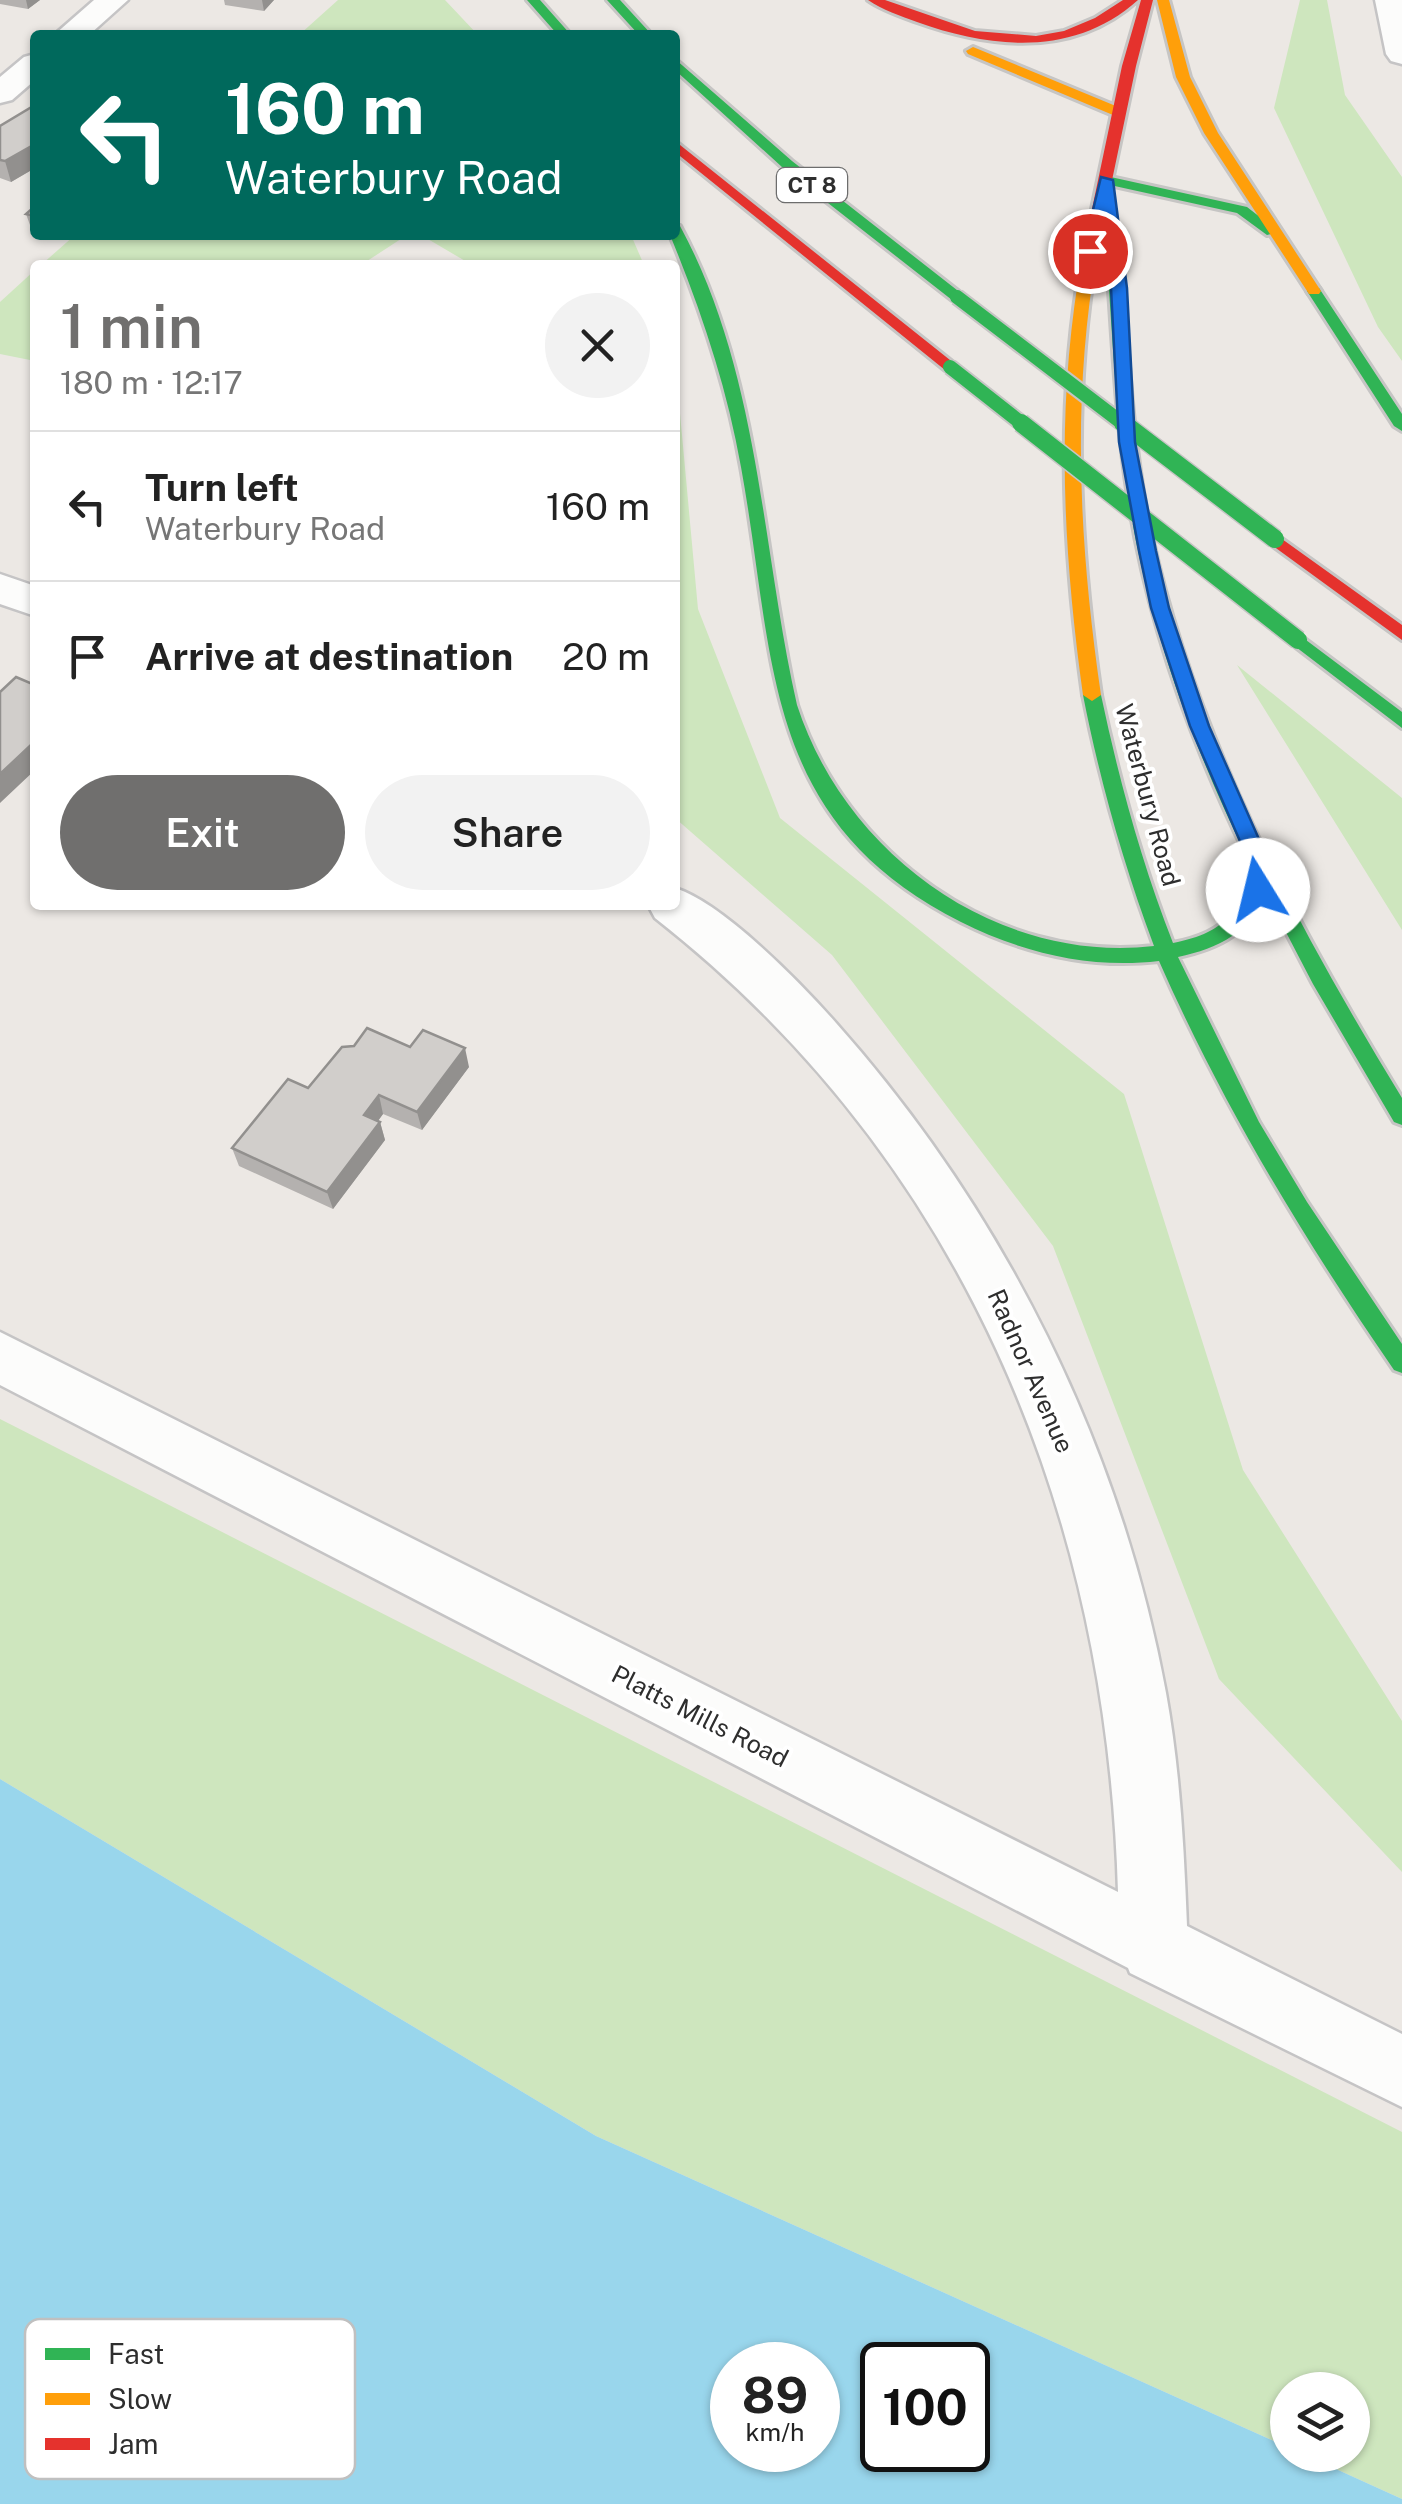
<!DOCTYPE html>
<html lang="en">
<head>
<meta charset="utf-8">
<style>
  :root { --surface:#fff; --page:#f2f2f2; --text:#222; --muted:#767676; --line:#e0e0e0; --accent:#706f6e }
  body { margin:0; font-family:"Public Sans",sans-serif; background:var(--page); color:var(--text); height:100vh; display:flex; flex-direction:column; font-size:38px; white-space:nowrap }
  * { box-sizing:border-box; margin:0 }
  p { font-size:32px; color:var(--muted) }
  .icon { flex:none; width:55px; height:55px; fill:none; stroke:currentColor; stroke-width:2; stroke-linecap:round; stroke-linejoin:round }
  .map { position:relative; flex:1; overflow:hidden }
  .panel { position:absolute; left:30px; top:260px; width:650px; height:650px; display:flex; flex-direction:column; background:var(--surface); border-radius:10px; box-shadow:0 2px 8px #0004 }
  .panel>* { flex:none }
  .guide { position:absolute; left:30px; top:30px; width:650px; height:210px; border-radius:10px; box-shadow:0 2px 8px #0004; background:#00695c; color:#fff; overflow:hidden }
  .tools { position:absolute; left:1270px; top:2372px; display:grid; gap:20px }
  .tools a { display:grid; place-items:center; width:100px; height:100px; border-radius:50%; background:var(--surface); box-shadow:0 2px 8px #0004; font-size:50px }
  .speed { position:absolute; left:710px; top:2342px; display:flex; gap:20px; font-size:50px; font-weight:700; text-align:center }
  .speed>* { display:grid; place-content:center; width:130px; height:130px; border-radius:50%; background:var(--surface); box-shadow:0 2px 8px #0004; line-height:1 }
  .speed small { font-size:25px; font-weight:400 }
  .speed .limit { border:5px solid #111; border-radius:15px; background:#fff; color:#111 }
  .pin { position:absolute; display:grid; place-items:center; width:85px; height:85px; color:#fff; margin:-42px; border:5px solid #fff; border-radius:50%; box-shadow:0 2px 10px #0007 }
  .me { position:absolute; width:110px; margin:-55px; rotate:351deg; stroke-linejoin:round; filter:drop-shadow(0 0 8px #0008) }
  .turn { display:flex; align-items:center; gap:35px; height:210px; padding:0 30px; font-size:45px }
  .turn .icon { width:130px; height:130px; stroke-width:2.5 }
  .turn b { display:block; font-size:70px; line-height:85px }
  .round { display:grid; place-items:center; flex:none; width:105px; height:105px; border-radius:52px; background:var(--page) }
  .overview { display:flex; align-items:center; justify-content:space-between; height:170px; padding:0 30px }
  h1 { font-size:60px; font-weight:600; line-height:75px; color:var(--accent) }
  .primary-button { display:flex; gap:20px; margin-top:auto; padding:20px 30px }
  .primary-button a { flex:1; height:115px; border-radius:60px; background:var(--accent); color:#fff; font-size:40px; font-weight:600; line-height:115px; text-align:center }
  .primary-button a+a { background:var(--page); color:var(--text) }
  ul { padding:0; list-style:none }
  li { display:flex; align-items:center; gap:30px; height:150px; padding:0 30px; border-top:2px solid var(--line) }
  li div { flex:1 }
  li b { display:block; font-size:38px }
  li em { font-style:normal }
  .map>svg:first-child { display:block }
  .green { fill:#cee6be }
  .water { fill:#99d6ec; fill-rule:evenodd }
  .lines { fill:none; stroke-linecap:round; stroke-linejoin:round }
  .street-casing { stroke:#c5c4c5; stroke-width:5 }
  .fast-casing { stroke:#c6c5c4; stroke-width:6 }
  .slow-casing { stroke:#c6c5c4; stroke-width:6 }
  .jam-casing { stroke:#c6c5c4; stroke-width:6 }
  .street { fill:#fcfcfb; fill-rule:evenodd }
  .fast { fill:#30b455; fill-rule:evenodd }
  .slow { fill:#ff9f0a; fill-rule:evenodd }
  .jam { fill:#e5322d; fill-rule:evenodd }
  .fast-bridge-far1-casing { stroke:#c6c5c4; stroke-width:18; stroke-linecap:butt }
  .fast-bridge-casing { stroke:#c6c5c4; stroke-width:21; stroke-linecap:butt }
  .fast-bridge-far1 { stroke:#30b455; stroke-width:14 }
  .fast-bridge { stroke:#30b455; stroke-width:18 }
  .wall { fill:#b4b1af }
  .shaded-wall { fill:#92908e }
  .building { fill:#d1cecb; stroke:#92908e; stroke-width:2.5 }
  .route { fill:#1a73e8; stroke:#114b97; stroke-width:2.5 }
  .labels { text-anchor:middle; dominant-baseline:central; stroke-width:8; stroke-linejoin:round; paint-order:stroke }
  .shield { fill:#fff; stroke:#6d6d6d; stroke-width:2.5 }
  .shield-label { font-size:22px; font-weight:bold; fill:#2e2e2e }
  .street-label { font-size:25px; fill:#2e2e2e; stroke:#fff }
  .key { fill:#fff; stroke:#c0c0c0; stroke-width:2.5 }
  .key-label { font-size:28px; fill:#2e2e2e }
</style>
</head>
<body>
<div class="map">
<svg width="1402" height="2504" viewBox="0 0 1402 2504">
  <rect width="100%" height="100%" fill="#ece8e4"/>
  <path class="green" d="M 338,0 L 445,0 L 478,35 L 299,35 Z
    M 1300,0 L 1327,0 L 1345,95 L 1402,177 L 1402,361 L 1378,327 L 1274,108 Z
    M 75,235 L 407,235 L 361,265 L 41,265 Z
    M 421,235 L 631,235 L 644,265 L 472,265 Z
    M 35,270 L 35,361 L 0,354 L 0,302 Z
    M 675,359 L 698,609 L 780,818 L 1124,1094 L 1243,1470 L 1402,1721 L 1402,1872 L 1219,1679 L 1053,1246 L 832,955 L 675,818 Z
    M 1237,665 L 1402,798 L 1402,930 Z
    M 0,1419 L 1402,2132 L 1402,2499 L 1305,2455 L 1352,2455 L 1352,2390 L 1288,2390 L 1287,2447 L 596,2136 L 0,1779 Z"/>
  <path class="water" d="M 0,1779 L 596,2136 L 1287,2447 L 1288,2455 L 1305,2455 L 1402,2499 L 1402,2504 L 0,2504 ZM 732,2365 L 818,2365 L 818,2450 L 732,2450 ZM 882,2365 L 968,2365 L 968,2450 L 882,2450 Z"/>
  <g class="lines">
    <g class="street-casing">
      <path id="street" d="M 94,0 L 128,0 L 89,35 L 54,35 Z
        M 1375,0 L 1402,0 L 1402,64 L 1391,61 L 1386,54 Z
        M 35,54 L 35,80 L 12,100 L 0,103 L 0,77 L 24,57 Z
        M 0,574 L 35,586 L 35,616 L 0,604 Z
        M 675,888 C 723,903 802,984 836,1023 C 1004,1212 1120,1444 1166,1693 C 1180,1770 1184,1848 1187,1926 L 1402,2034 L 1402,2107 L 1130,1973 L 1128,1968 L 0,1385 L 0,1332 L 1118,1892 C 1107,1508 961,1158 655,918 L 648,905 L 675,905 Z"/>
    </g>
    <g class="fast-casing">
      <path id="fast" d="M 527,0 L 540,0 L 571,35 L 558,35 Z
        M 607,0 L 620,0 L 652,35 L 639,35 Z
        M 675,59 L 792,161 L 962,294 L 962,300 L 952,300 L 782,167 L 675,70 Z
        M 1106,176 L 1247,207 L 1279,232 L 1267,235 L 1237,213 L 1101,183 L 1099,180 Z
        M 1111,220 L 1118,224 C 1128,327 1129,432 1151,533 C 1195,737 1294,921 1402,1098 L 1402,1125 L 1394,1122 L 1313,984 L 1263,888 C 1253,933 1219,948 1178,957 L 1259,1122 L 1307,1202 L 1402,1344 L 1402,1373 L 1394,1370 C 1304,1239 1223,1106 1159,961 C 1090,969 1023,953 961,922 C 759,820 776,658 741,467 C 727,387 701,310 670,235 L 675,235 L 675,225 L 680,226 C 760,373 761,546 797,705 C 845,853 995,964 1154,946 C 1123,863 1100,781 1083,695 L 1086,691 L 1092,689 L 1101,695 C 1119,780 1141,861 1173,943 C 1229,932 1243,910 1246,855 C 1191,743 1147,620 1128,496 C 1114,406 1112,315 1104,224 Z
        M 1309,288 L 1319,288 L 1402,414 L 1402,431 L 1394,426 L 1307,291 Z
        M 1298,634 L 1402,712 L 1402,728 L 1292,644 L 1289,640 Z"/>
    </g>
    <g class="slow-casing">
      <path id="slow" d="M 1157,0 L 1169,0 L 1190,77 L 1218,133 L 1321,291 L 1319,294 L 1309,294 L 1204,133 L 1176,77 Z
        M 973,47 L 1123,109 L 1125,112 L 1113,115 L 968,54 L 966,51 Z
        M 1091,243 L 1098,247 C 1071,397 1079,544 1101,695 L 1092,701 L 1083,695 C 1062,544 1055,397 1084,247 Z"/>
    </g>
    <g class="jam-casing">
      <path id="jam" d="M 868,0 L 885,0 L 975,31 L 1036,36 L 1064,31 L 1095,18 L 1123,0 L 1138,0 C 1075,57 992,49 917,22 C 901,16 882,10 868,0 Z
        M 1141,0 L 1153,0 L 1136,66 L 1098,247 L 1091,251 L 1084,247 L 1122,66 Z
        M 675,141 L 955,364 L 955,370 L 945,370 L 675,152 Z
        M 1275,534 L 1402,625 L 1402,640 L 1269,543 L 1269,535 Z"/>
    </g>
    <use href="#street" class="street"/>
    <use href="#fast" class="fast"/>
    <use href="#slow" class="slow"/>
    <use href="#jam" class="jam"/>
    <g class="fast-bridge-far1-casing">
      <path id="fast-bridge-far1" d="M 957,297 L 1126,426
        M 950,367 L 1025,426"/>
    </g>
    <g class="fast-bridge-casing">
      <path id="fast-bridge" d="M 1021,423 L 1298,640
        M 1123,423 L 1275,539"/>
    </g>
    <use href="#fast-bridge-far1" class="fast-bridge-far1"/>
    <use href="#fast-bridge" class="fast-bridge"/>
  </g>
  <path class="wall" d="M 0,0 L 40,0 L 28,9 L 0,4 Z
    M 224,0 L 274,0 L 264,11 L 225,5 Z
    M 35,105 L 35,168 L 11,182 L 0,178 L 0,126 Z
    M 26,214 L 35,216 L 35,226 L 30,225 Z
    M 410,1047 L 469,1067 L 422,1130 L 383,1114 L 378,1121 L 380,1122 L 385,1140 L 333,1209 L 239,1166 L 232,1148 L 308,1088 Z"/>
  <path class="shaded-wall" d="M 26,0 L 40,0 L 28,9 Z
    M 262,0 L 274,0 L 264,11 Z
    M 35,144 L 35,168 L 11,182 L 5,161 Z
    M 31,745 L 35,754 L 35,770 L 0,803 L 0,774 Z
    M 465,1048 L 469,1067 L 422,1130 L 417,1112 Z
    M 379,1095 L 383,1114 L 369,1133 L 364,1115 Z
    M 380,1122 L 385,1140 L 333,1209 L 327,1192 Z"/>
  <path class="building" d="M 35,105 L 35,144 L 5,161 L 0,160 L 0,126 Z
    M 35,206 L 35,216 L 26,214 Z
    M 16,677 L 35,685 L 35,746 L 31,745 L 0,774 L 0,692 Z
    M 367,1028 L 410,1047 L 423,1030 L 465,1048 L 417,1112 L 379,1095 L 364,1115 L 380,1122 L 327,1192 L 232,1148 L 288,1079 L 308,1088 L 342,1047 L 354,1046 Z"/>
  <path class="route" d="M 1101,177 L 1113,180 L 1127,288 L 1135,442 L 1156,551 L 1169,608 L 1209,726 L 1266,855 L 1268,890 L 1258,898 L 1248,890 L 1246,855 L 1190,726 L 1151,608 L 1139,551 L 1119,442 L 1111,288 L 1104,223 L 1096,254 L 1083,251 Z"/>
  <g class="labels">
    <rect class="shield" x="777" y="168" width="70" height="34" rx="8"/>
    <g class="shield-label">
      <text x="812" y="185">CT 8</text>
    </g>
    <g class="street-label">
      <text transform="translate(1148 795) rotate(75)">Waterbury Road</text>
      <text transform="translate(1031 1371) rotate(66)">Radnor Avenue</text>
      <text transform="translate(700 1716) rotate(27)">Platts Mills Road</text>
    </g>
  </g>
  <rect x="25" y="2319" width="330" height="160" rx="15" class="key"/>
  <rect x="45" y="2348" width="45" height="12" fill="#30b455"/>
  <rect x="45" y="2393" width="45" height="12" fill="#ff9f0a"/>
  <rect x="45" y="2438" width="45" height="12" fill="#e5322d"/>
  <g class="key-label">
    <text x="108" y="2364">Fast</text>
    <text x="108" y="2409">Slow</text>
    <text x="108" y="2454">Jam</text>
  </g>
</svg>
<div class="tools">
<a><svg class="icon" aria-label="layers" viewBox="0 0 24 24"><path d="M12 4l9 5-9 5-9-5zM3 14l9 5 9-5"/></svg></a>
</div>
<div class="speed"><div>89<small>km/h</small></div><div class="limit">100</div></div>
<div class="pin" style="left:1090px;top:251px;background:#d93025"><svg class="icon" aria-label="arrive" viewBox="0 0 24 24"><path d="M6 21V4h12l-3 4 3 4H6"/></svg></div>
<svg class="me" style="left:1258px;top:890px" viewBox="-20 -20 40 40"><circle r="19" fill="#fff"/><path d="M0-13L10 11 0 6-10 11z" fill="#1a73e8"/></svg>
<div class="guide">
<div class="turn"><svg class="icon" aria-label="left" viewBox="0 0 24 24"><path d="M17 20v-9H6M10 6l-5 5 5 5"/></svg><div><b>160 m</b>Waterbury Road</div></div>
</div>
<section class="panel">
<div class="overview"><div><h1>1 min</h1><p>180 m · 12:17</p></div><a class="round"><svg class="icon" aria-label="close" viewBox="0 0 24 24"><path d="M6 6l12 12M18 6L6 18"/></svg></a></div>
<ul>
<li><svg class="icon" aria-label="left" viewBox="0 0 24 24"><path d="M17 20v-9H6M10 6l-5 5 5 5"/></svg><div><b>Turn left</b><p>Waterbury Road</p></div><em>160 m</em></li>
<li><svg class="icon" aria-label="arrive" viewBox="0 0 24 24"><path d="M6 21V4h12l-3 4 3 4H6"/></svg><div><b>Arrive at destination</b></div><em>20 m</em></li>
</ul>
<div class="primary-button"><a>Exit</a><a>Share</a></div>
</section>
</div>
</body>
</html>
